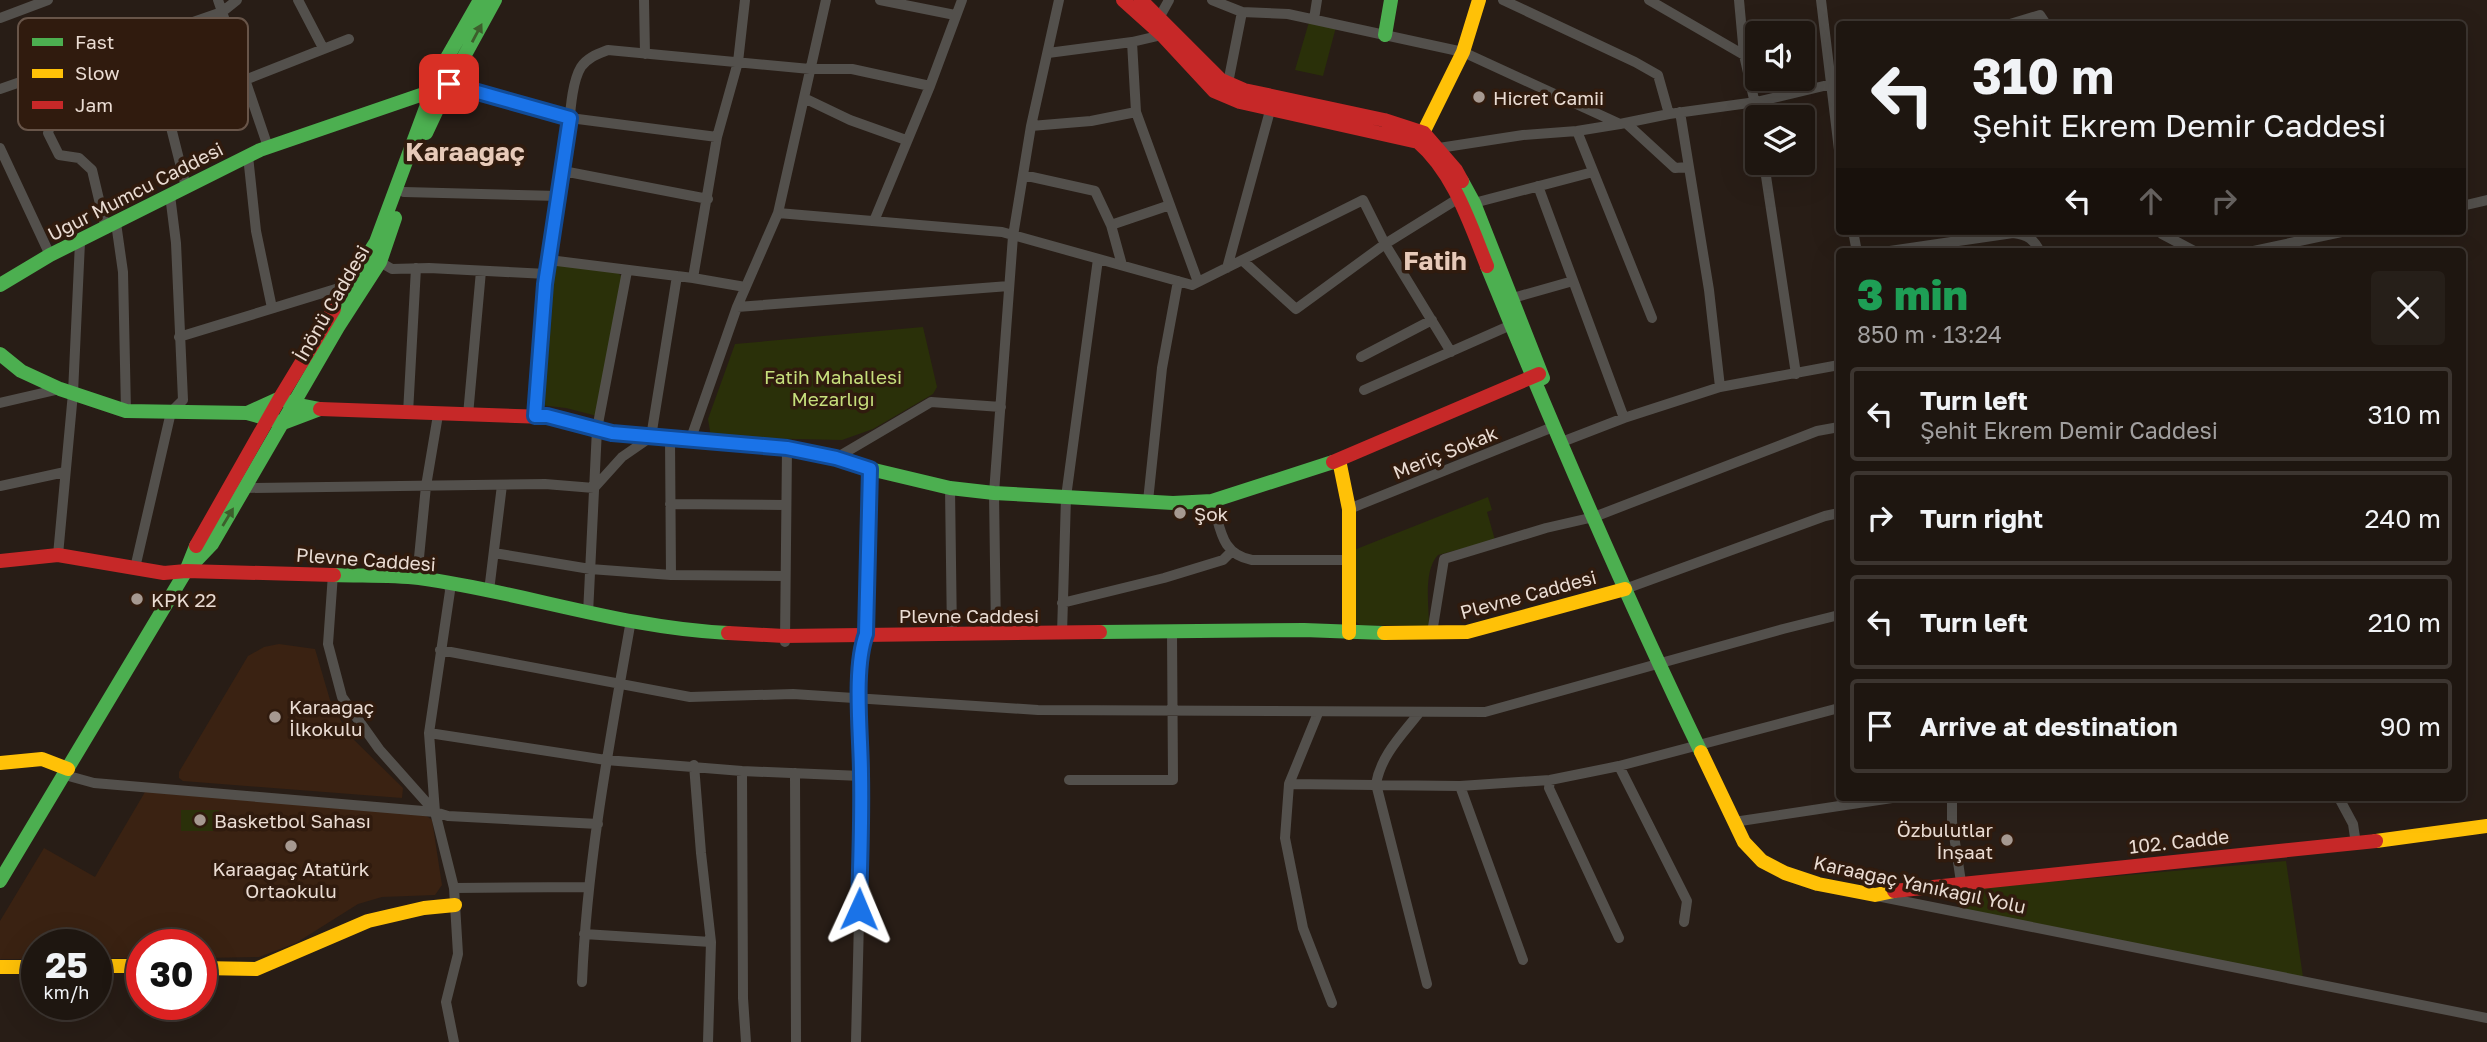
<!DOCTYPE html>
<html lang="en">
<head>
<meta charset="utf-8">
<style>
  :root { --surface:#1e1610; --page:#261f19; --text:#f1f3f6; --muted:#a19f9f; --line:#3c3530 }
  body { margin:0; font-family:"Golos Text",sans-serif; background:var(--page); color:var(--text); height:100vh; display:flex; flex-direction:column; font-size:26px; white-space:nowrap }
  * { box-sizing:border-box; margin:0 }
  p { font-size:23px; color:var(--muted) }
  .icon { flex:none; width:38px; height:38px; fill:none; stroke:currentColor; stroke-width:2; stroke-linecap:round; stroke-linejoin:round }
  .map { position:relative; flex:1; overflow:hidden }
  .side { position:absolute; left:1836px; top:248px; width:630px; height:553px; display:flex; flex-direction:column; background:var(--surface); border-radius:7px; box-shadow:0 7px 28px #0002,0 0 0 2px var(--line) }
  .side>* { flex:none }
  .banner { position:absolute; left:1836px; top:21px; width:630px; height:214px; border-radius:7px; box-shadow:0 7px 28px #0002,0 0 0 2px var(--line); background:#1e1610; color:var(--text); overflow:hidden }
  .buttons { position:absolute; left:1745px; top:21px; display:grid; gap:14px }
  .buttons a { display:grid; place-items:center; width:70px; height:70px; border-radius:7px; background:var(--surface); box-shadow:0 7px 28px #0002,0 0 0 2px var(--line); font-size:35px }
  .speed { position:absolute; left:21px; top:929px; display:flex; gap:14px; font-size:35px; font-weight:700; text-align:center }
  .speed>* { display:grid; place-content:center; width:91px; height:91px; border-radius:50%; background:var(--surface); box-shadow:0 7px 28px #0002,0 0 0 2px var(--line); line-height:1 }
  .speed small { font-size:18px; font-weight:400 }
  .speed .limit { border:10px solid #d22; background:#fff; color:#111 }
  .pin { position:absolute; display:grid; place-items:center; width:60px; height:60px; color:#fff; margin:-30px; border-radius:14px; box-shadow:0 4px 10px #0006 }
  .me { position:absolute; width:77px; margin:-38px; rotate:1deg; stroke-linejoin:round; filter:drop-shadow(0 0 5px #0008) }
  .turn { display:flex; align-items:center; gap:24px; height:147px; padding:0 21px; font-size:32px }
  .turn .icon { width:91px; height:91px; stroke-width:2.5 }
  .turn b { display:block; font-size:49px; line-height:60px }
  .lanes { display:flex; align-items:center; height:66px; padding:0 21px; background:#0003; justify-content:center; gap:35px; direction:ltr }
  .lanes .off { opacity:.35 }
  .round { display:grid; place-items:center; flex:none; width:74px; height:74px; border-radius:7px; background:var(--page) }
  .head { display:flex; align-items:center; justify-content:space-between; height:119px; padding:0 21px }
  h1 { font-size:42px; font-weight:800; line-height:52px; color:#1e9e55 }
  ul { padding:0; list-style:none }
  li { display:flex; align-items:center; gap:21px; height:94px; margin:0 14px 10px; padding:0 7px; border:4px solid var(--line); border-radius:7px }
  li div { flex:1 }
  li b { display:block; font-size:26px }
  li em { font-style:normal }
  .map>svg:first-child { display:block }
  .built { fill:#3a2212 }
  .green { fill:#2a3009 }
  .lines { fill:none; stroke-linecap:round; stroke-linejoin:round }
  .street { stroke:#53504c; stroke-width:10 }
  .fast { stroke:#4caf50; stroke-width:14 }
  .slow { stroke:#ffc107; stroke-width:14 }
  .jam { stroke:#c62828; stroke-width:14 }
  .oneway { fill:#3d5e2c }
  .route-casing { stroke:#114b97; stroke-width:18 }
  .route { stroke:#1a73e8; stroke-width:12 }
  .poi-dot { fill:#a69991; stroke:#301b0e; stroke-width:2.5 }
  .labels { text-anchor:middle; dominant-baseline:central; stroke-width:7; stroke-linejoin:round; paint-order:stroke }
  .poi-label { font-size:19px; fill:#eadcd3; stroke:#301b0e; text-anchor:start }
  .street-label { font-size:19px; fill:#eadcd3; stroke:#301b0e }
  .park-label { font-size:19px; fill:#c6df7c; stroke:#301b0e }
  .district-label { font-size:26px; font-weight:bold; fill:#e7cab9; stroke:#301b0e }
  .key { fill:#301b0e; stroke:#685549; stroke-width:2 }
  .key-label { font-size:19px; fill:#eadcd3 }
</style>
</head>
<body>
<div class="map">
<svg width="2487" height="1042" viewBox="0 0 2487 1042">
  <rect width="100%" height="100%" fill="#281d16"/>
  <path class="built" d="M 279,644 L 315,649 L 330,700 L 348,734 L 403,788 L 402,798 L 183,781 L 179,778 L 179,772 L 248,656 L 264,647 Z
    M 145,792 L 425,815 L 432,820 L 442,885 L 435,895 L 382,897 L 358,904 L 296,943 L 259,957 L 201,958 L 201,945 L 142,945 L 142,958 L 96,958 L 96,945 L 37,945 L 37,959 L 0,959 L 0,921 L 44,848 L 95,877 Z"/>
  <path class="green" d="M 1309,22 L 1336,27 L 1323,76 L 1295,70 Z
    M 556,265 L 618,273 L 622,277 L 597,416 L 566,408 L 539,405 L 553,272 Z
    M 923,327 L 937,387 L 933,394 L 873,429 L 842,440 L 711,437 L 708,419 L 735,344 Z
    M 1488,497 L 1492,510 L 1487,512 L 1495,540 L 1438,555 C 1423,571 1429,605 1429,626 L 1360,625 L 1355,621 L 1354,550 Z
    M 181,810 L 219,810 L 219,831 L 181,831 Z
    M 2286,861 L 2303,977 L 1958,909 L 1966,896 L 1982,888 Z"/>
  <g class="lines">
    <path class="street" d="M 218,0 L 268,147
      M 298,0 L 323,48
      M 644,0 L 645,54
      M 880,0 L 955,15
      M 1212,0 L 1242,12 L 1288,14 L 1463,52 L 1620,124
      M 1503,0 L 1635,62 L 1658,75 L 1669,114
      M 1649,0 L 1744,55
      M 1739,0 L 1744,55 L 1758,117
      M 1821,0 L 1839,150
      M 0,18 L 48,0
      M 1159,18 L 1169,0
      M 1314,19 L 1317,0
      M 2010,24 L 2040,15 L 2046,24
      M 148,36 L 186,187
      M 1132,42 L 1136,112 L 1198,282
      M 1048,53 L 1132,42 L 1162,35
      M 245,80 L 349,39
      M 1228,83 L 1242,12
      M 449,84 L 570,118 L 717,137
      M 0,89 L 222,12 L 237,0
      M 804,98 L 850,120 L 906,140
      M 56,105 L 48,133 L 59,155 L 79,158 L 92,170 L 106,229
      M 1680,112 L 1709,290 L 1720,387
      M 1626,123 L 1675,168 L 1688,167
      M 1031,126 L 1091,121 L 1136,112
      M 1577,131 L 1652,318
      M 0,148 L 50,255
      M 1434,151 L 1439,148 L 1523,135 L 1577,131 L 1620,124 L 1669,114 L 1756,102 L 1832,84 L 1839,79
      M 248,156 L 256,231 L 272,308
      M 1764,163 L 1796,374
      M 563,171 L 708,199
      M 1023,175 L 1095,191 L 1111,225 L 1122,265
      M 1538,186 L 1624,418
      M 404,192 L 559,196
      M 1474,203 L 1593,172
      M 2462,206 L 2487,200
      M 778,213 L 1002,232 L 1192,285 L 1363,200 L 1385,244 L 1451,352
      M 874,221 L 930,86 L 962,0
      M 116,223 L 123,272 L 126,411
      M 1111,225 L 1170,205
      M 1853,231 L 1857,252
      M 2160,231 L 2162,234 L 2196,252
      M 1883,252 L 2013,233 C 2028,235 2034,239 2040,252
      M 2249,252 L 2346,231
      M 549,260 L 693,278 L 745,287
      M 1242,260 L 1296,309 L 1385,244 L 1459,198
      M 380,262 L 392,269 L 429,268 L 547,274
      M 1227,268 L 1271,107
      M 693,278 L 717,137 L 738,62 L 745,0
      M 1513,298 L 1573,281
      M 737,307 L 1009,286
      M 179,337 L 352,284
      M 1361,357 L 1432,320
      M 1364,390 L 1511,325
      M 0,403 L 60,389
      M 408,413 L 416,268
      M 468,415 L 481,271
      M 535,416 C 538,325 554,236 567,145 C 570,124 570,85 581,67 C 588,57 598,54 608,50 L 810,69 L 852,69 L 930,86
      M 670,439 L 671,575
      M 1567,440 L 1624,418 L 1720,387 L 1839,365
      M 690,441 L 737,307 L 778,213 L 826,0
      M 836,458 L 931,402 L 1001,407
      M 0,486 L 65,472
      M 245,488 L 545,484 L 594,488 L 622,457 L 651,437 L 677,276
      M 950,488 L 952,635
      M 1148,501 L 1162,368 L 1178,281
      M 1212,501 C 1221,528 1220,554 1252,560 L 1350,560
      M 670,504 L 785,505
      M 1349,509 L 1553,427
      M 494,553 L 590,569 L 671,575 L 784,576
      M 58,555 L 73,393 L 80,242
      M 135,568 L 171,412 L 183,400 L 176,243 L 170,195
      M 333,574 L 328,644 L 342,697 L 379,749 L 435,812 L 448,816 L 598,824
      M 417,578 L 426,486 L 438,415
      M 449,584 L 450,591 L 429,733 L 435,812 L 454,888 L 458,954 L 446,1002 L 454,1042
      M 1625,589 L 1825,516 L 1839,513
      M 489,591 L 502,485
      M 1062,603 L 1164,578 L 1223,560 L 1231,552
      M 588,614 L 597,429 L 627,271
      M 1432,633 L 1444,559 L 1546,528 L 1594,517 L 1817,431 L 1839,427
      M 996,634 L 994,493 L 1013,236 L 1031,126 L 1059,0
      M 1062,634 L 1066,497 L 1098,259
      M 785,642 L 787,448
      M 440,650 L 690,697 L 793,694 L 1038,710 L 1485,712 L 1783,629 L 1839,615
      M 1318,713 L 1289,784 L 1285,838 L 1303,928 L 1332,1003
      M 1419,713 C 1402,735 1381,755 1376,784 L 1427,984
      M 429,733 L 606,760 L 742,771 L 861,776
      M 694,765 L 701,853 L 711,942 L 708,1042
      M 1619,766 L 1687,901 L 1684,922
      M 742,771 L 743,998 L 746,1042
      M 795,773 L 796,1042
      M 65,775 L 94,783 L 435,812
      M 1069,780 L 1173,780 L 1172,633
      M 1550,780 L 1549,788 L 1619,938
      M 1289,784 L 1460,786 L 1523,960
      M 1460,786 L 1550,780 L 1619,766 L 1839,708
      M 1952,798 L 1952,822 L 1961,882
      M 2339,798 L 2353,824 L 2356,844
      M 1734,822 L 1892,798
      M 454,888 L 589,887
      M 1877,896 L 2487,1018
      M 584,934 L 711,942
      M 582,982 C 587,860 610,740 631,620
      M 856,1042 C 858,954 861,866 861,779 C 862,738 852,670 866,634 L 870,469"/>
    <path class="fast" d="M 1385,35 L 1391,0
      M 426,133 L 449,84 L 495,0
      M 1462,181 L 1474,203 L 1543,378
      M 1487,266 C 1554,430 1624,593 1701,752
      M 0,285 L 50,255 L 260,150 L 435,90
      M 334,309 L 376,242 L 440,70 L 480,0
      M 0,354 L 21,371 L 60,389 L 126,411 L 247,413
      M 280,398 L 294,404 L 320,409 L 283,423 L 247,413 Z
      M 780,447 L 836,458 L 870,469 L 950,488 L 994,493 L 1173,503 L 1212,501 L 1333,462
      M 192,565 L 212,544 L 338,327 L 380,262 L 395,218
      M 334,575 C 362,576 391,575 419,578 C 523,592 621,628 728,633
      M 1100,632 L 1304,630 L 1384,633
      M 0,881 L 186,571 L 196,546"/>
    <path class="slow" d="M 1419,141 L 1463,52 L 1479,0
      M 1339,460 L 1349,509 L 1349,633
      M 1384,633 L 1467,632 L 1625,589
      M 1701,752 L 1744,842 L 1762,861 L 1785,873 L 1818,884 L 1875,895 L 1894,891
      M 0,763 L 42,759 L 68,769
      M 2376,841 L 2487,826
      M 96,966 L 142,966
      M 0,967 L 37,967
      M 201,968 L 256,969 L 368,921 L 424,908 L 455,905"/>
    <path class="jam" d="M 1123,0 L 1162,35 L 1214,91 L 1240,102 L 1418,142 C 1454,173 1470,224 1487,266
      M 1141,0 L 1221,80 L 1244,90 L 1384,120 L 1424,133 L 1456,170 L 1462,181
      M 320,409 L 546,417 L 613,433 L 780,447
      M 1333,462 L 1539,374
      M 196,546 L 280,398 L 334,309
      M 0,561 L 58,555 L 164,573 L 186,571 L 334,575
      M 728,633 L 784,636 L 1100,632
      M 1894,891 L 2376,841"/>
  </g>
  <defs><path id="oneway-solid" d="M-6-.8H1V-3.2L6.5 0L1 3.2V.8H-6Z" transform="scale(1.75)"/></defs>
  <g class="oneway">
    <use href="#oneway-solid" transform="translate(477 33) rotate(-62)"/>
    <use href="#oneway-solid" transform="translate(228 517) rotate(-59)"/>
  </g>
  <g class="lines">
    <g class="route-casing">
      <path id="route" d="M 449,84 L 570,118 L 545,284 L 535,416 L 547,416 L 612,433 L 787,448 L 836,458 L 870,469 L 866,634 C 853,669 861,736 861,774 C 862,819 860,864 859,909"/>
    </g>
    <use href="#route" class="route"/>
  </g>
  <g class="poi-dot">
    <circle cx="1479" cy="97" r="7"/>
    <circle cx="1180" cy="513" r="7"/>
    <circle cx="137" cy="599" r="7"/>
    <circle cx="275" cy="717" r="7"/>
    <circle cx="200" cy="820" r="7"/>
    <circle cx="2007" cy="840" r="7"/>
    <circle cx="291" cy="846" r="7"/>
  </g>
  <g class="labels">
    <g class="poi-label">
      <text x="1493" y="97">Hicret Camii</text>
      <text x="1194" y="513">Şok</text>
      <text x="151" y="599">KPK 22</text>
      <text x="289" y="706">Karaağaç<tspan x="289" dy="22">İlkokulu</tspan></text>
      <text x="214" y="820">Basketbol Sahası</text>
      <text x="1993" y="829" text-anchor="end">Özbulutlar<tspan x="1993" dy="22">İnşaat</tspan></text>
      <text x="291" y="868" text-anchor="middle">Karaağaç Atatürk<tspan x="291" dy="22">Ortaokulu</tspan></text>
    </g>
    <g class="street-label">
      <text transform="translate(135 191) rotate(-27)">Uğur Mumcu Caddesi</text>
      <text transform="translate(331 303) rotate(-60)">İnönü Caddesi</text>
      <text transform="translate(1445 452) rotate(-22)">Meriç Sokak</text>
      <text transform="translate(366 559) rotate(4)">Plevne Caddesi</text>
      <text transform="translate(1528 594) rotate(-15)">Plevne Caddesi</text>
      <text x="969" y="615">Plevne Caddesi</text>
      <text transform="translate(2179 841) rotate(-6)">102. Cadde</text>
      <text transform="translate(1920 884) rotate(12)">Karaağaç Yanıkağıl Yolu</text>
    </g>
    <g class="park-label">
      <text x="833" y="376">Fatih Mahallesi<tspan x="833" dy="22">Mezarlığı</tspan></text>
    </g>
    <g class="district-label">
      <text x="465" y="151">Karaağaç</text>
      <text x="1435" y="260">Fatih</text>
    </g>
  </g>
  <rect x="18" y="18" width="230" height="112" rx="10" class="key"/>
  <rect x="32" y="38" width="31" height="8" fill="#4caf50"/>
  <rect x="32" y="69" width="31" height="9" fill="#ffc107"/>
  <rect x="32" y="101" width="31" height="8" fill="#c62828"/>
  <g class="key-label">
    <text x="75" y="49">Fast</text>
    <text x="75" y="80">Slow</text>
    <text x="75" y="112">Jam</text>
  </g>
</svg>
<div class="buttons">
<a><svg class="icon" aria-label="sound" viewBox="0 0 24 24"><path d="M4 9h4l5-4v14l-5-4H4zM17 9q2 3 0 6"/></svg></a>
<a><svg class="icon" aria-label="layers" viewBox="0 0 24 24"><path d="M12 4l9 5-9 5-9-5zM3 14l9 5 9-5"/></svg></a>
</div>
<div class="speed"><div>25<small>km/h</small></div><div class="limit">30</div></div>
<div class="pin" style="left:449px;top:84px;background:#d93025"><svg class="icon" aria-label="arrive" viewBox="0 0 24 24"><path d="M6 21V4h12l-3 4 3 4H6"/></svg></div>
<svg class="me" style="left:859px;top:909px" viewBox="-20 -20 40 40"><path d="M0-17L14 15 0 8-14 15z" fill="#1a73e8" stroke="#fff" stroke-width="4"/></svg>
<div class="banner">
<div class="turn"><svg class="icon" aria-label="left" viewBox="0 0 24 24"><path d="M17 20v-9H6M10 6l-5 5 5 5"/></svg><div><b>310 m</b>Şehit Ekrem Demir Caddesi</div></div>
<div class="lanes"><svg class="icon" aria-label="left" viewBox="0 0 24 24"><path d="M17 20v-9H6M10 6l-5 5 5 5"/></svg><svg class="icon off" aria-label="ahead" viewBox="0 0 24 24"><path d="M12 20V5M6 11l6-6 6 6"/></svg><svg class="icon off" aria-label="right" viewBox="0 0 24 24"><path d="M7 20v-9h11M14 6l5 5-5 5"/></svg></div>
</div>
<section class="side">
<div class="head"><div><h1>3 min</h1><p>850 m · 13:24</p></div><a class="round"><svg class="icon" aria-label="close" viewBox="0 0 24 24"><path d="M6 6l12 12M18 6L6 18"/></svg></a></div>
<ul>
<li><svg class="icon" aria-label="left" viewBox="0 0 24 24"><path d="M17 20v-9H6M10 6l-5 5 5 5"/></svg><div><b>Turn left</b><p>Şehit Ekrem Demir Caddesi</p></div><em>310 m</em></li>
<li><svg class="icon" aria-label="right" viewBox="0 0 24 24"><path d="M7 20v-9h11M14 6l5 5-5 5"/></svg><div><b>Turn right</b></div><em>240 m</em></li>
<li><svg class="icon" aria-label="left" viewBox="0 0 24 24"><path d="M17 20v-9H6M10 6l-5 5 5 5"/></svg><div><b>Turn left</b></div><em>210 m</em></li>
<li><svg class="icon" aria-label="arrive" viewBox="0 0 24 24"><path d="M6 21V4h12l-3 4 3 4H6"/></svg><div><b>Arrive at destination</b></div><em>90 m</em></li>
</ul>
</section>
</div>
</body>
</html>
